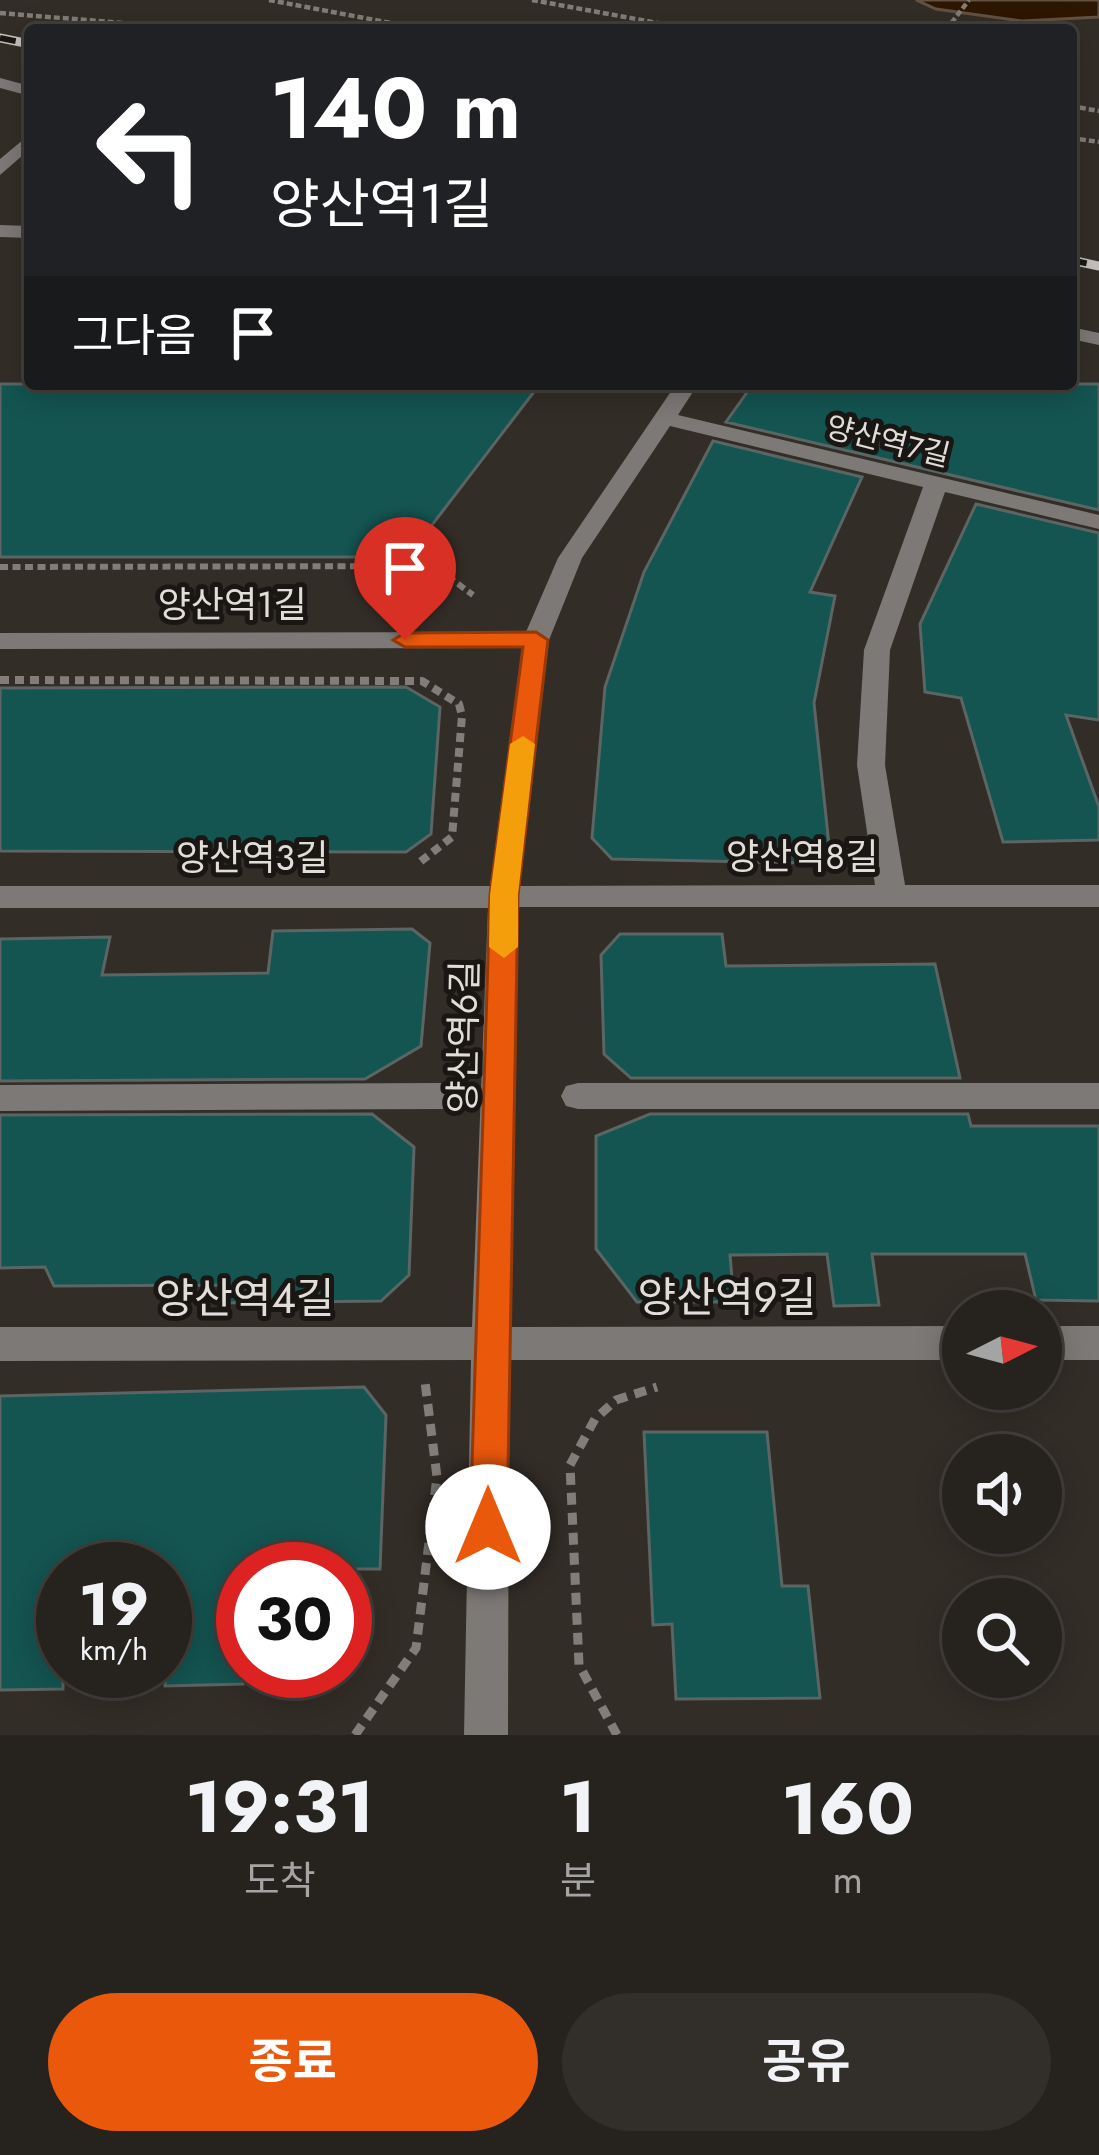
<!DOCTYPE html>
<html lang="ko">
<head>
<meta charset="utf-8">
<style>
  :root { --surface:#26221d; --page:#322f2a; --text:#f1f3f6; --muted:#a4a4a4; --line:#423f3b; --accent:#ea580c }
  body { margin:0; font-family:Jost,"Noto Sans KR",sans-serif; background:var(--page); color:var(--text); height:100vh; display:flex; flex-direction:column; font-size:45px; white-space:nowrap }
  * { box-sizing:border-box; margin:0 }
  p { font-size:39px; color:var(--muted) }
  .icon { flex:none; width:66px; height:66px; fill:none; stroke:currentColor; stroke-width:2; stroke-linecap:round; stroke-linejoin:round }
  .map { position:relative; height:1735px; overflow:hidden }
  .panel { display:flex; flex-direction:column; background:var(--surface); flex:1 }
  .panel>* { flex:none }
  .banner { position:absolute; left:24px; top:24px; width:1053px; height:366px; border-radius:12px; box-shadow:0 6px 30px #0003,0 0 0 3px var(--line); background:#202124; color:#fff; overflow:hidden }
  .needle { width:78px; rotate:84deg }
  .tools { position:absolute; left:942px; top:1290px; display:grid; gap:24px }
  .tools a { display:grid; place-items:center; width:120px; height:120px; border-radius:50%; background:var(--surface); box-shadow:0 6px 30px #0003,0 0 0 3px var(--line); font-size:60px }
  .speed { position:absolute; left:36px; top:1542px; display:flex; gap:24px; font-size:60px; font-weight:700; text-align:center }
  .speed>* { display:grid; place-content:center; width:156px; height:156px; border-radius:50%; background:var(--surface); box-shadow:0 6px 30px #0003,0 0 0 3px var(--line); line-height:1 }
  .speed small { font-size:30px; font-weight:400 }
  .speed .limit { border:18px solid #d22; background:#fff; color:#111 }
  .pin { position:absolute; display:grid; place-items:center; width:102px; height:102px; color:#fff; margin:-123px -51px; border-radius:50% 50% 50% 0; rotate:-45deg; box-shadow:0 0 12px #0007 }
  .pin .icon { rotate:45deg }
  .me { position:absolute; width:132px; margin:-66px; rotate:0deg; stroke-linejoin:round; filter:drop-shadow(0 0 9px #0008) }
  .turn { display:flex; align-items:center; gap:42px; height:252px; padding:0 48px; font-size:54px }
  .turn .icon { width:156px; height:156px; stroke-width:2.5 }
  .turn b { display:block; font-size:84px; line-height:102px }
  .then { display:flex; align-items:center; height:114px; padding:0 48px; background:#0003; gap:24px; font-size:45px }
  .eta { display:flex; justify-content:space-evenly; align-items:center; height:204px; text-align:center }
  .eta b { font-size:72px; font-weight:700; line-height:84px }
  .cta { display:flex; gap:24px; margin-top:auto; padding:24px 48px }
  .cta a { flex:1; height:138px; border-radius:72px; background:var(--accent); color:#fff; font-size:48px; font-weight:700; line-height:138px; text-align:center }
  .cta a+a { background:var(--page); color:var(--text) }
  .map>svg:first-child { display:block }
  .water { fill:#2d1602; stroke:#635242; stroke-width:3 }
  .building { fill:#145451; stroke:#5a6564; stroke-width:3 }
  .lines { fill:none; stroke-linecap:round; stroke-linejoin:round }
  .path-far3 { stroke:#827d78; stroke-width:4.5; stroke-dasharray:6 3; stroke-linecap:butt }
  .path-far2 { stroke:#827d78; stroke-width:6; stroke-dasharray:8 4.5; stroke-linecap:butt }
  .path-far1 { stroke:#827d78; stroke-width:8; stroke-dasharray:9 6; stroke-linecap:butt }
  .path { stroke:#827d78; stroke-width:9; stroke-dasharray:12 8; stroke-linecap:butt }
  .minor { fill:#7d7977; fill-rule:evenodd }
  .rail-casing { stroke:#c5c1bc; stroke-width:9 }
  .rail { stroke:#191613; stroke-width:6; stroke-dasharray:16; stroke-linecap:butt }
  .route { fill:#ea580c; stroke:#983908; stroke-width:3 }
  .slow { fill:#f59e0b }
  .labels { text-anchor:middle; dominant-baseline:central; stroke-width:10; stroke-linejoin:round; paint-order:stroke }
  .far-street-label { font-size:30px; fill:#e1ddd9; stroke:#191613 }
  .street-label { font-size:36px; fill:#e1ddd9; stroke:#191613 }
  .near-street-label { font-size:42px; fill:#e1ddd9; stroke:#191613 }
</style>
</head>
<body>
<div class="map">
<svg width="1099" height="1735" viewBox="0 0 1099 1735">
  <rect width="100%" height="100%" fill="#332d27"/>
  <path class="water" d="M 916,0 L 1099,0 L 1099,17 L 1022,21 L 936,9 Z"/>
  <path class="building" d="M 0,384 L 540,384 L 422,538 L 378,557 L 0,557 Z
    M 753,384 L 1099,384 L 1099,510 L 726,422 Z
    M 713,441 L 862,477 L 810,592 L 835,596 L 814,703 L 829,845 L 805,863 L 612,859 L 592,838 L 605,687 L 644,572 Z
    M 976,504 L 1099,533 L 1099,720 L 1066,715 L 1099,807 L 1099,840 L 1003,842 L 961,698 L 925,692 L 920,624 Z
    M 406,687 L 440,707 L 431,834 L 406,852 L 0,851 L 0,688 Z
    M 412,929 L 430,943 L 421,1046 L 365,1079 L 0,1081 L 0,939 L 110,937 L 102,975 L 268,973 L 273,931 Z
    M 620,934 L 722,934 L 726,966 L 935,964 L 960,1078 L 631,1078 L 604,1054 L 601,955 Z
    M 372,1114 L 414,1147 L 409,1275 L 381,1301 L 223,1303 L 225,1285 L 54,1286 L 45,1267 L 0,1268 L 0,1115 Z
    M 650,1114 L 968,1114 L 971,1126 L 1099,1126 L 1099,1301 L 1036,1300 L 1025,1254 L 872,1254 L 879,1305 L 834,1306 L 827,1254 L 730,1255 L 734,1302 L 637,1302 L 596,1249 L 596,1136 Z
    M 364,1387 L 386,1415 L 380,1569 L 243,1569 L 243,1684 L 165,1686 L 165,1569 L 63,1569 L 63,1689 L 0,1690 L 0,1396 Z
    M 644,1432 L 767,1432 L 782,1586 L 808,1586 L 820,1698 L 676,1699 L 672,1624 L 653,1625 Z"/>
  <g class="lines">
    <path class="path-far3" d="M 269,0 L 428,30
      M 532,0 L 696,30
      M 0,13 L 135,24
      M 139,30 L 135,24 L 205,30
      M 946,30 L 969,0
      M 1071,106 L 1099,111
      M 1071,138 L 1099,142"/>
    <path class="path-far2" d="M 391,552 L 434,566 L 473,595
      M 0,567 L 434,566"/>
    <path class="path-far1" d="M 0,680 L 422,681 L 459,704 L 462,716 L 452,837 L 420,862"/>
    <path class="path" d="M 355,1735 L 416,1648 L 437,1477 L 425,1382
      M 617,1735 L 579,1665 L 570,1465 L 595,1419 L 616,1400 L 657,1387"/>
    <path class="minor" d="M 0,78 L 30,86 L 30,96 L 0,88 Z
      M 30,134 L 30,149 L 0,175 L 0,159 Z
      M 0,225 L 30,226 L 30,238 L 0,237 Z
      M 1071,327 L 1099,333 L 1099,345 L 1071,339 Z
      M 676,384 L 698,384 L 678,415 L 1099,515 L 1099,529 L 945,492 L 890,650 L 885,765 L 905,885 L 1099,885 L 1099,907 L 519,907 L 509,1327 L 963,1326 L 963,1360 L 509,1360 L 508,1735 L 464,1735 L 471,1360 L 0,1361 L 0,1327 L 472,1327 L 488,908 L 0,908 L 0,886 L 490,886 L 522,648 L 0,649 L 0,633 L 526,632 L 558,558 ZM 670,426 L 923,487 L 864,650 L 857,765 L 875,885 L 520,886 L 549,640 L 582,558 Z
      M 442,1083 L 454,1086 L 459,1096 L 454,1106 L 442,1109 L 0,1111 L 0,1085 Z
      M 578,1083 L 1099,1083 L 1099,1109 L 578,1109 L 566,1106 L 561,1096 L 566,1086 Z
      M 1041,1326 L 1099,1326 L 1099,1360 L 1041,1360 Z"/>
    <g class="rail-casing">
      <path id="rail" d="M 0,38 L 30,44
        M 1071,260 L 1099,266"/>
    </g>
    <use href="#rail" class="rail"/>
  </g>
  <path class="route" d="M 536,632 L 548,640 L 518,895 L 507,1527 L 502,1540 L 488,1545 L 475,1540 L 470,1527 L 490,895 L 523,647 L 405,647 L 393,640 L 405,633 Z"/>
  <path class="slow" d="M 523,736 L 535,744 L 518,895 L 518,947 L 504,958 L 489,947 L 490,895 L 510,744 Z"/>
  <g class="labels">
    <g class="far-street-label">
      <text transform="translate(888 441) rotate(14)">양산역7길</text>
    </g>
    <g class="street-label">
      <text x="232" y="604">양산역1길</text>
      <text x="802" y="856">양산역8길</text>
      <text x="252" y="857">양산역3길</text>
      <text transform="translate(463 1037) rotate(-89)">양산역6길</text>
    </g>
    <g class="near-street-label">
      <text x="727" y="1297">양산역9길</text>
      <text x="245" y="1298">양산역4길</text>
    </g>
  </g>
</svg>
<div class="tools">
<a><svg class="needle" viewBox="-14 -14 28 28"><path d="M0-13l5 13h-10z" fill="#e53935"/><path d="M0 13l5-13h-10z" fill="#a4a4a4"/></svg></a>
<a><svg class="icon" aria-label="sound" viewBox="0 0 24 24"><path d="M4 9h4l5-4v14l-5-4H4zM17 9q2 3 0 6"/></svg></a>
<a><svg class="icon" aria-label="search" viewBox="0 0 24 24"><circle cx="10" cy="10" r="6"/><path d="M15 15l6 6"/></svg></a>
</div>
<div class="speed"><div>19<small>km/h</small></div><div class="limit">30</div></div>
<div class="pin" style="left:405px;top:640px;background:#d93025"><svg class="icon" aria-label="arrive" viewBox="0 0 24 24"><path d="M6 21V4h12l-3 4 3 4H6"/></svg></div>
<svg class="me" style="left:488px;top:1527px" viewBox="-20 -20 40 40"><circle r="19" fill="#fff"/><path d="M0-13L10 11 0 6-10 11z" fill="#ea580c"/></svg>
<div class="banner">
<div class="turn"><svg class="icon" aria-label="left" viewBox="0 0 24 24"><path d="M17 20v-9H6M10 6l-5 5 5 5"/></svg><div><b>140 m</b>양산역1길</div></div>
<div class="then">그다음<svg class="icon" aria-label="arrive" viewBox="0 0 24 24"><path d="M6 21V4h12l-3 4 3 4H6"/></svg></div>
</div>
</div>
<section class="panel">
<div class="eta">
<div><b>19:31</b><p>도착</p></div>
<div><b>1</b><p>분</p></div>
<div><b>160</b><p>m</p></div>
</div>
<div class="cta"><a>종료</a><a>공유</a></div>
</section>
</body>
</html>
